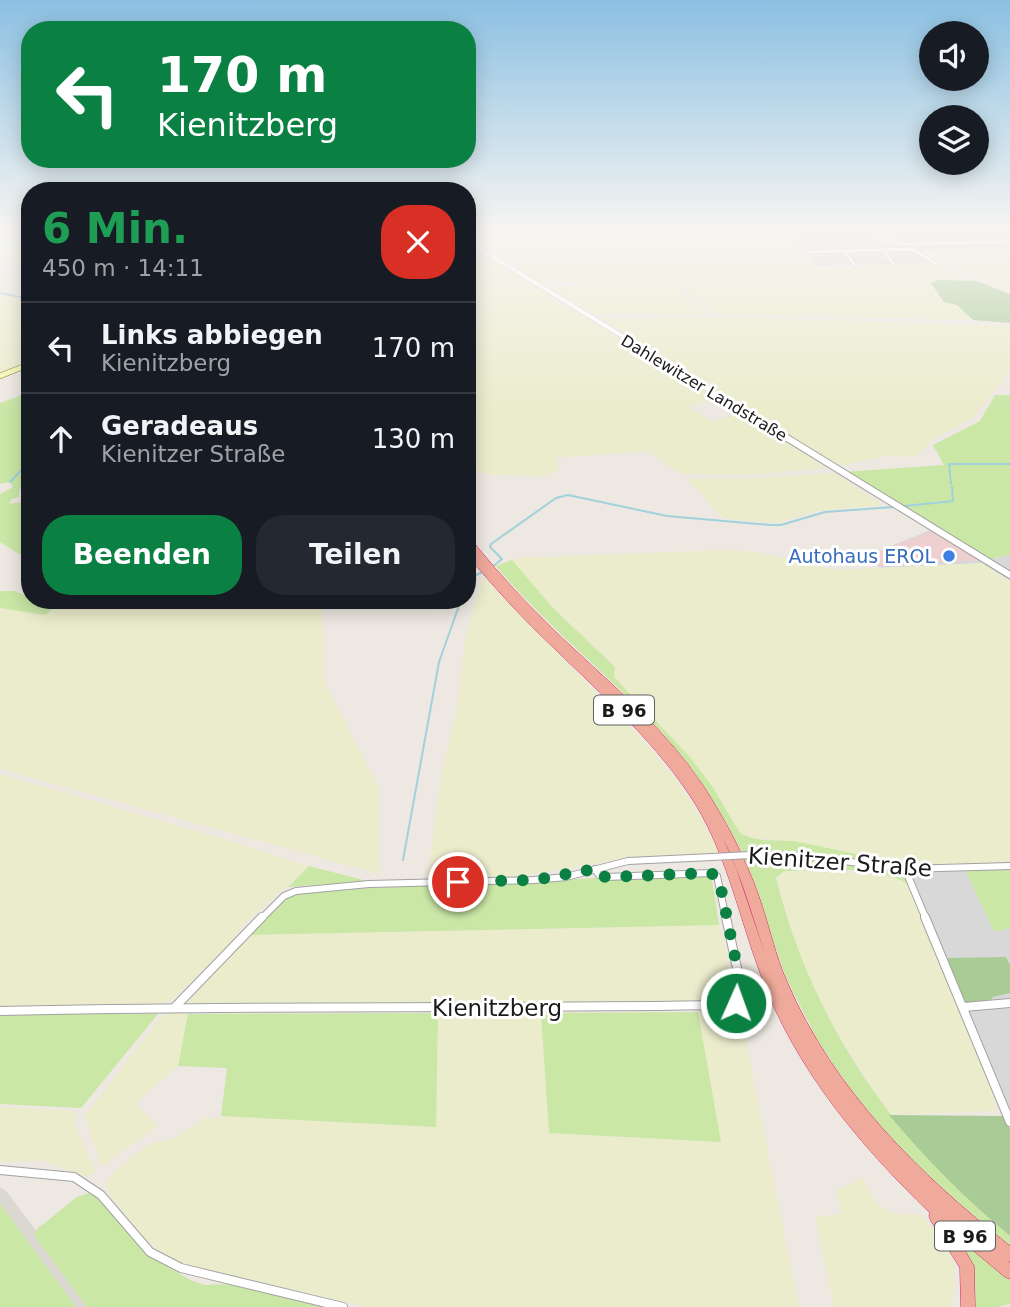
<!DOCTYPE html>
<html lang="de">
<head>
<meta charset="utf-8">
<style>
  :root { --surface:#171b24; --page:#242831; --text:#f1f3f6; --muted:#9ea1a6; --line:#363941; --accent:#0b8043 }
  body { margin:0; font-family:"DejaVu Sans",sans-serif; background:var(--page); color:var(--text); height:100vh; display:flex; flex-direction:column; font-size:26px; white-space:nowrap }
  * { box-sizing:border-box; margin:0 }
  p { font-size:23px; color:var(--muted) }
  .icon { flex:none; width:38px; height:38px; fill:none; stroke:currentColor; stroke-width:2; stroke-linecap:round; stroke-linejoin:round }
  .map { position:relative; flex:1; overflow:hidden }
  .details { position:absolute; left:21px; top:182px; width:455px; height:427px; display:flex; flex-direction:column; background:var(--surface); border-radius:28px; box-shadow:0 4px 18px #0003 }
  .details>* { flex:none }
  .banner { position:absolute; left:21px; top:21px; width:455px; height:147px; border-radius:28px; box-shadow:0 4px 18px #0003; background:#0b8043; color:#fff; overflow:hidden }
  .tools { position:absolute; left:919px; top:21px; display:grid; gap:14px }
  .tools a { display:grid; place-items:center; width:70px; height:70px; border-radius:50%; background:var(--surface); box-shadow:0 4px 18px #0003; font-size:35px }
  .pin { position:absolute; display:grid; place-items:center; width:60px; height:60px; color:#fff; margin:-30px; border:4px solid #fff; border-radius:50%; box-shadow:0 2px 7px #0007 }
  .me { position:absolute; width:77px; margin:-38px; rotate:2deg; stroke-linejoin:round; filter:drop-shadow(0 0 5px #0008) }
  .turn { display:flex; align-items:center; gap:24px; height:147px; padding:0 21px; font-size:32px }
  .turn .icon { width:91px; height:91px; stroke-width:2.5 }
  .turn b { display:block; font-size:49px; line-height:60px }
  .round { display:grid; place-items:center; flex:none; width:74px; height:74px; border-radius:28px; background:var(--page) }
  .headline { display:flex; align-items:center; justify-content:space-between; height:119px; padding:0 21px }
  h1 { font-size:42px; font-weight:700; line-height:52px; color:#1e9e55 }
  .primary-button { display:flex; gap:14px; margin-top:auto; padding:14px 21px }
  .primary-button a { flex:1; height:80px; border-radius:28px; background:var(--accent); color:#fff; font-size:28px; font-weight:700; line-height:80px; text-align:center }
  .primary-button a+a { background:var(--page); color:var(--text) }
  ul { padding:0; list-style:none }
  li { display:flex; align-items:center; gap:21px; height:91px; padding:0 21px; border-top:2px solid var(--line) }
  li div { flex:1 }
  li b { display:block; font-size:26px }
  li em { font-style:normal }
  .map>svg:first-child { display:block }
  .residential { fill:#d9d8d8 }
  .commercial { fill:#eed0d0 }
  .airport { fill:#dbd8d2 }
  .farmland { fill:#ebeccc }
  .grass { fill:#cae7a6 }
  .forest { fill:#a9cc96 }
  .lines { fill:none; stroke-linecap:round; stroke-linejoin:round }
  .stream { stroke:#a1d1da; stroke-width:2 }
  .minor-far2-casing { stroke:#a2a2a2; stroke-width:4.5 }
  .minor-far1-casing { stroke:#a2a2a2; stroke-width:8 }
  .minor-casing { stroke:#a2a2a2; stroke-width:10 }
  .tertiary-far1-casing { stroke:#a2a2a2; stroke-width:5 }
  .tertiary-casing { stroke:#a2a2a2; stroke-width:8 }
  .secondary-casing { stroke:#696e06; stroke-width:6 }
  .trunk-casing { stroke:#d2266c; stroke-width:1 }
  .minor-far2 { stroke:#fff; stroke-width:3.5 }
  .minor-far1 { stroke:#fff; stroke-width:6 }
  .minor { stroke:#fff; stroke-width:8 }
  .tertiary-far1 { stroke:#fff; stroke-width:4.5 }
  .tertiary { stroke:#fff; stroke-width:6 }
  .secondary { stroke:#f8f7b4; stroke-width:5 }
  .trunk { fill:#efaa9c; fill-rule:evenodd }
  .minor-bridge-casing { stroke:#a2a2a2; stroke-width:8; stroke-linecap:butt }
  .minor-bridge { stroke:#fff; stroke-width:6 }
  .route { stroke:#0b8043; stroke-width:12; stroke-dasharray:0 21.6 }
  .shop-dot { fill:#3f7fe0; stroke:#fff; stroke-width:2.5 }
  .labels { text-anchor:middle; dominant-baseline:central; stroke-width:6; stroke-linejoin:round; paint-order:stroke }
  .far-street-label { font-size:16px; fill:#1b1b1b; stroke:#fff }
  .shield { fill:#fff; stroke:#5f5f5f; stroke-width:2 }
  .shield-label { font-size:18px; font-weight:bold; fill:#1b1b1b }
  .shop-label { font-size:19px; fill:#366cbe; stroke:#fff; text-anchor:end }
  .near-street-label { font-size:23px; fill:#1b1b1b; stroke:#fff }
</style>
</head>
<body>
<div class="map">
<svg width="1010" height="1307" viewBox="0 0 1010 1307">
  <rect width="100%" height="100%" fill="#ede8e1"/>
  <path class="residential" d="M 787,229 L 1006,230 L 1010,231 L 1010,249 L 920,251 L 940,263 L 931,264 L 815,266 Z
    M 933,529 L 987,560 L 1010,555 L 1010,581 L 982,563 L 880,568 L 866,556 Z
    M 900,863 L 1010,863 L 1010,1129 L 1005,1116 Z"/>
  <path class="commercial" d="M 932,531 L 979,560 L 882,566 L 869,555 Z"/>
  <path class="airport" d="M 0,1187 L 7,1192 L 93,1307 L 0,1307 Z"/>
  <path class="farmland" d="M 0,229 L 21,229 L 20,237 L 30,256 L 30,264 L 0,259 Z
    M 560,229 L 787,229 L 816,266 L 940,263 L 971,279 L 964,281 L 957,305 L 973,320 L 717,314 L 644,257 L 638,256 L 711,314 L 593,314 L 546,287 L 588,287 L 588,282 L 538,282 L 467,240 L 467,233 Z
    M 467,245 L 716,398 L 689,407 L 712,421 L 741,413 L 826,468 L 752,475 L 680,474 L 647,451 L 555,458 L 559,469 L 546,476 L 490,475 L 469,468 Z
    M 1010,249 L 1010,292 L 919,251 Z
    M 0,294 L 30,300 L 30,357 L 20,365 L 0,373 Z
    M 718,317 L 1010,326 L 1010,372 L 973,418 L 932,440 L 917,457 L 886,456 L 839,466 L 633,341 L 600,318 Z
    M 834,473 L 882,505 L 818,511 L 776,523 L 727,519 L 720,515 L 687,479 L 759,478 Z
    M 725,550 L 758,552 L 833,570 L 982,563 L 1010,581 L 1010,863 L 935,865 L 900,863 L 795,842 L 748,837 L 740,833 L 712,786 L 689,756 L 614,677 L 615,667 L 553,608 L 512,562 L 516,558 Z
    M 483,577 L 636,733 L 673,775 L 701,817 L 719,853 L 629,858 L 520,876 L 428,877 L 436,811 L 443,765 L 457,710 L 465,640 Z
    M 64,600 L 322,600 L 324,681 L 379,788 L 379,874 L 0,769 L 0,608 L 45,615 Z
    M 0,774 L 214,836 L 309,866 L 240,928 L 231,943 L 171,1001 L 154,1004 L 0,1006 Z
    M 813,870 L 894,876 L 909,884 L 997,1099 L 995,1111 L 889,1115 L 827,1016 L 808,978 L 783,904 L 777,875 L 784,871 Z
    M 719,925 L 734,987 L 734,994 L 726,1002 L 190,1003 L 189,996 L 247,935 Z
    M 170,1011 L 188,1014 L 178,1066 L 135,1103 L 158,1126 L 101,1167 L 85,1115 L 163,1015 Z
    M 698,1012 L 740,1012 L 799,1307 L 366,1307 L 183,1264 L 165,1255 L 146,1240 L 108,1192 L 107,1182 L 114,1171 L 149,1144 L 173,1139 L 205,1118 L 215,1119 L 221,1116 L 436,1127 L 438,1013 L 541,1013 L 549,1133 L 720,1142 Z
    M 0,1107 L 77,1111 L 74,1122 L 96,1172 L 85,1177 L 44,1161 L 0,1162 Z
    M 863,1178 L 876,1202 L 891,1213 L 921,1215 L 946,1244 L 954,1263 L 954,1289 L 951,1307 L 834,1307 L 815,1217 L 841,1214 L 836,1190 Z"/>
  <path class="grass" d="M 30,392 L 30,427 L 25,427 L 21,434 L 27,434 L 25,432 L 30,431 L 30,456 L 26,459 L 27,463 L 30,463 C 30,479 18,485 19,497 L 12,499 L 9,504 L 22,502 L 30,492 L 30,556 L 19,554 L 0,542 L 0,494 L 13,487 L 10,482 L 0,484 L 0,403 Z
    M 995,395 L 1010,395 L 1010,555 L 987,560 L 963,542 L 959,542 L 844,472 L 944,465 L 933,445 L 980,421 Z
    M 512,560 L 553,608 L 615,667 L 614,677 L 689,756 L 712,786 L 740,833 C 757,843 780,839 798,842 C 845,851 889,863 937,864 L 898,866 L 807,853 L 742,853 C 723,816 703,781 676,749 C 621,683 551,632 496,566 Z
    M 0,591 L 14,591 L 30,597 L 30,600 L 64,600 L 45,615 L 0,608 Z
    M 775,858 L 827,861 L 904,873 L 909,884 C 874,865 823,870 784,871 L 776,878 C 813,1025 894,1140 1010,1236 L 1010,1248 L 914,1165 L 860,1102 L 836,1068 L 818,1041 L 786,978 L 745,859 Z
    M 309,866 L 367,881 L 288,887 Z
    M 1010,868 L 1010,928 L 994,932 L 965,870 Z
    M 711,873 L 719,925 L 247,935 L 284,898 L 300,891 Z
    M 698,1012 L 721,1142 L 549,1133 L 541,1013 Z
    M 438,1013 L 436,1127 L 221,1116 L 227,1068 L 178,1066 L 188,1014 Z
    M 0,1014 L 158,1014 L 81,1108 L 0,1104 Z
    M 93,1192 L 153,1258 L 190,1280 L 205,1285 L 230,1284 L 327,1307 L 87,1307 L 34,1235 L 37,1229 L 77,1197 Z
    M 0,1204 L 1,1205 L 76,1307 L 0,1307 Z
    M 954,1235 L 1010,1280 L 1010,1304 L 998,1307 L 973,1307 C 975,1279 971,1258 954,1235 Z"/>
  <path class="forest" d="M 939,280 L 977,281 L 1010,294 L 1010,323 L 973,320 L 957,305 L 944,302 L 931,283 Z
    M 1006,957 L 1010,965 L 1010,993 L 993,997 L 991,1000 L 966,1003 L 944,958 Z
    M 889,1115 L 1005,1116 L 1010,1129 L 1010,1236 C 965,1199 927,1160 889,1115 Z"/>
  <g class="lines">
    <path class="stream" d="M 0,242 L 25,243
      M 0,293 L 30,299
      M 10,482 L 28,463
      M 951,484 L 949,464 L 1010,464
      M 905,506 L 953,501 L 952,487
      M 492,567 L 502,559 L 490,547 L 491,544 L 556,498 L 568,495 L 667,516 L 771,525 L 781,525 L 825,512 L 894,507
      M 467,580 L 484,571
      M 403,860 L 439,662 L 461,600"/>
    <g class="minor-far2-casing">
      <path id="minor-far2" d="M 868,229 L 903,245
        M 793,230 L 820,229
        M 902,244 L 1010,242
        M 912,249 L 935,263
        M 883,251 L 894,264
        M 807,252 L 912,249
        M 845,252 L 855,265"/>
    </g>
    <g class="minor-far1-casing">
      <path id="minor-far1" d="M 750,855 L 805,856 L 905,869 L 1010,866
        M 595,869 L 599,875 L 606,877 L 711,873 L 717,876 L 726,919
        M 905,869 L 926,919
        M 261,919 L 284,896 L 296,891 L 369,884 L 534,880 L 566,877 L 628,861 L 712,857"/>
    </g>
    <g class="minor-casing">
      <path id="minor" d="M 925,917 L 1010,1122
        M 175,1007 L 262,917
        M 964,1007 L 1010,1003
        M 0,1011 C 242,1005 483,1009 725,1005 L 740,999 L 742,991 L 726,917
        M 0,1170 L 74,1177 L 101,1195 L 150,1252 L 181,1268 L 343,1307"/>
    </g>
    <g class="tertiary-far1-casing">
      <path id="tertiary-far1" d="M 467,241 L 725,399"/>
    </g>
    <g class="tertiary-casing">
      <path id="tertiary" d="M 722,398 L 1010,575"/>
    </g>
    <g class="secondary-casing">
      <path id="secondary" d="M 0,376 L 30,364"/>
    </g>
    <g class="trunk-casing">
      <path id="trunk" d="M 27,229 L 30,229 L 30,237 L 28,236 Z
        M 467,538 L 470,538 C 502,578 537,615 575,650 C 620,692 667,732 702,784 C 725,819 745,857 759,897 C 769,925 775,955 787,982 C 834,1091 919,1174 1010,1246 L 1010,1262 L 1008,1261 L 1010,1263 L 1010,1279 L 1005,1277 L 957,1237 L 974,1266 L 975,1307 L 961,1307 L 960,1268 L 931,1221 L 929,1216 L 930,1213 C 860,1145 797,1071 762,978 C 740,920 728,858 696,805 C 659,745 604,697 554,648 C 523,619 495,588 467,555 L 467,548 L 470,548 L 467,545 ZM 722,836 C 743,878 754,922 769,966 L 736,868 Z"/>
    </g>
    <use href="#minor-far2" class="minor-far2"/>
    <use href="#minor-far1" class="minor-far1"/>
    <use href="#minor" class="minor"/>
    <use href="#tertiary-far1" class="tertiary-far1"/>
    <use href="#tertiary" class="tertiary"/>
    <use href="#secondary" class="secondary"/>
    <use href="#trunk" class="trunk"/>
    <g class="minor-bridge-casing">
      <path id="minor-bridge" d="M 712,857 L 750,855"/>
    </g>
    <use href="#minor-bridge" class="minor-bridge"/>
  </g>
  <linearGradient id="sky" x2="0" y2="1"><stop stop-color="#8bc0e2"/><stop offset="0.56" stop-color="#f7f5f2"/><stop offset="1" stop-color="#f7f5f2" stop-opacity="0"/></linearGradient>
  <rect width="1010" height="412" fill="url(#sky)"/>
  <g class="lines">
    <path class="route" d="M 458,882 L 534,880 L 595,869 L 599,875 L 606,877 L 711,873 L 719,879 L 742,991 L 736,1003"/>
  </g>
  <circle class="shop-dot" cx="949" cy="556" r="7"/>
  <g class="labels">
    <g class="far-street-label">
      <text transform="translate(704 388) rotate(31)">Dahlewitzer Landstraße</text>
    </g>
    <g class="shield">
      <rect x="594" y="695.5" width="60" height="29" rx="5"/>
      <rect x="935" y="1221.5" width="60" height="29" rx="5"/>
    </g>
    <g class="shield-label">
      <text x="624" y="710">B 96</text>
      <text x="965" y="1236">B 96</text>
    </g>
    <g class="shop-label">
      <text x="935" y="556">Autohaus EROL</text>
    </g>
    <g class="near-street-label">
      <text transform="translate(840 862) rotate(4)">Kienitzer Straße</text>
      <text x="497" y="1008">Kienitzberg</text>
    </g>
  </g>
</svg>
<div class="tools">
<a><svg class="icon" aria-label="sound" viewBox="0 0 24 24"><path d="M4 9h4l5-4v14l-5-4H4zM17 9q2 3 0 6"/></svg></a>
<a><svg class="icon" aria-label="layers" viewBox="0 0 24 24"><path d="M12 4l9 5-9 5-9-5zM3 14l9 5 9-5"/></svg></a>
</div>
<div class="pin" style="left:458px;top:882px;background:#d93025"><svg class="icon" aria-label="arrive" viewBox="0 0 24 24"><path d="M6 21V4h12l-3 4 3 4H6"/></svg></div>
<svg class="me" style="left:736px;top:1003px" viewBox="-20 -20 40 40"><circle r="17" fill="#0b8043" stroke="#fff" stroke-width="3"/><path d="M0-11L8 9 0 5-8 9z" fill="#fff"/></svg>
<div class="banner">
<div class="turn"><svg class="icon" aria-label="left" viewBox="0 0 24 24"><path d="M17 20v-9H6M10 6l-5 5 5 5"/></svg><div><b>170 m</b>Kienitzberg</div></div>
</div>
<section class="details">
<div class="headline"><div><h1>6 Min.</h1><p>450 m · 14:11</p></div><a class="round" style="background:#d93025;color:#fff"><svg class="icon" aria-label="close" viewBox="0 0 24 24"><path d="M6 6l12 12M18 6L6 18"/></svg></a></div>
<ul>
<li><svg class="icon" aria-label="left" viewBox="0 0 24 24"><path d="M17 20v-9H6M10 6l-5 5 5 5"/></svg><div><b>Links abbiegen</b><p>Kienitzberg</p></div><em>170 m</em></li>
<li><svg class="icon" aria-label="ahead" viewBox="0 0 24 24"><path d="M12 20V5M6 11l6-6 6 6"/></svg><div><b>Geradeaus</b><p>Kienitzer Straße</p></div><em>130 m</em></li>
</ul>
<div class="primary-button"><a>Beenden</a><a>Teilen</a></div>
</section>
</div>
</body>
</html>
